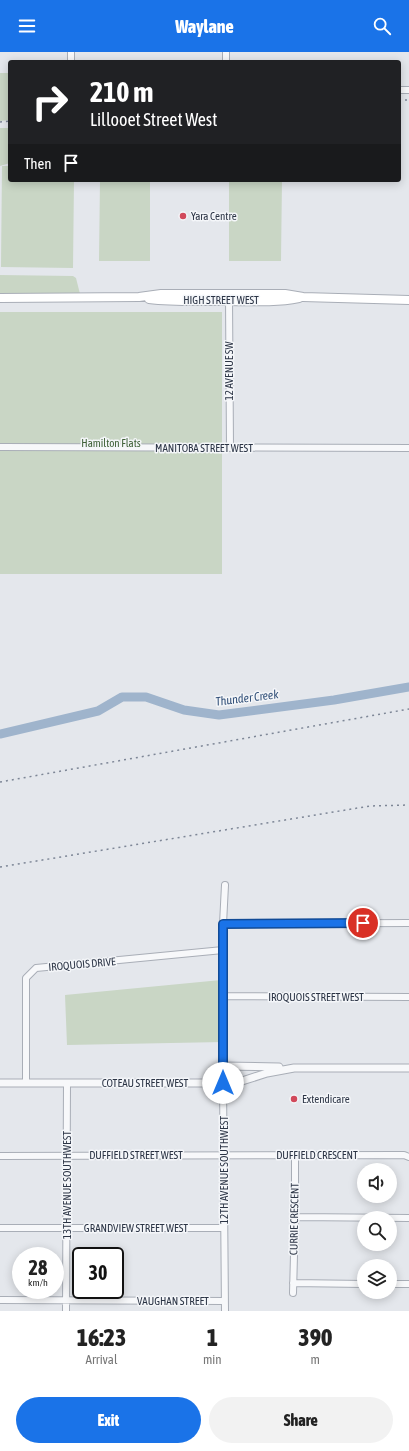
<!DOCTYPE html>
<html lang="en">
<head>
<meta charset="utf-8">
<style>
  :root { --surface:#fff; --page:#f2f2f2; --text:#222; --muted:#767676; --accent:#1a73e8 }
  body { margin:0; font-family:"Asap Condensed",sans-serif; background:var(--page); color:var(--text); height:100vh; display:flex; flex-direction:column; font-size:15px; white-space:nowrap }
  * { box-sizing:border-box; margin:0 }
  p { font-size:13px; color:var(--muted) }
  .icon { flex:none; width:22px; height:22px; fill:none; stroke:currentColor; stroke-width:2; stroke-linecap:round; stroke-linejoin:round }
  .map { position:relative; height:1259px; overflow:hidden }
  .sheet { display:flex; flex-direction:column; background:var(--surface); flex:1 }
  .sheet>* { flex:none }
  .hud { position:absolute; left:8px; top:8px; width:393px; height:122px; border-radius:4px; box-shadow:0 2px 10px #0003; background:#202124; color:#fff; overflow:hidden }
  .tools { position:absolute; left:357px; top:1111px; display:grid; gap:8px }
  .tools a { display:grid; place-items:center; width:40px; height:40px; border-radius:50%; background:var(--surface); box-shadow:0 2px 10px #0003; font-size:20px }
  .speed { position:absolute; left:12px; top:1195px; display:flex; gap:8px; font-size:20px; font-weight:700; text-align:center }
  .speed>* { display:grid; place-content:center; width:52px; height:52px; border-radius:50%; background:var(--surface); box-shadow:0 2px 10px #0003; line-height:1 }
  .speed small { font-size:10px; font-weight:400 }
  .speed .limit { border:2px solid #111; border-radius:6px; background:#fff; color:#111 }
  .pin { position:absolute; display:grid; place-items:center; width:34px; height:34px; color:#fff; margin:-17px; border:2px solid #fff; border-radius:50%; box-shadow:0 1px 4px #0007 }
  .me { position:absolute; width:44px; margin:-22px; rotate:0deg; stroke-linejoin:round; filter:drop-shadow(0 0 3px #0008) }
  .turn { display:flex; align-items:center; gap:14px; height:84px; padding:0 16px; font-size:18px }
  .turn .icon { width:52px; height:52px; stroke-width:2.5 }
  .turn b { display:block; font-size:28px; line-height:34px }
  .then { display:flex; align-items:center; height:38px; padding:0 16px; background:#0003; gap:8px; font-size:15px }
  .eta { display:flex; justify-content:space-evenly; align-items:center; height:68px; text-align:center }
  .eta b { font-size:24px; font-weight:800; line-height:28px }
  .cta { display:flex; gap:8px; margin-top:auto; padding:8px 16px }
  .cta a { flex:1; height:46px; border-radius:24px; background:var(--accent); color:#fff; font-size:16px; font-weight:800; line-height:46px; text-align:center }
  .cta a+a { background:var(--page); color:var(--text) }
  header { display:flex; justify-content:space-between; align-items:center; height:52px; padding:0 16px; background:var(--accent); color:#fff; font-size:18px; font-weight:800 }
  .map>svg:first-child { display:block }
  .green { fill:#c9d6c5 }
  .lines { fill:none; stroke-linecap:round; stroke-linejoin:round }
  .river { stroke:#9fb4cc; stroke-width:9 }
  .minor-casing { stroke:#a9aeb7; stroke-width:8 }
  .tertiary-casing { stroke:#a9aeb7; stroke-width:9 }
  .secondary-casing { stroke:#a9aeb7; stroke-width:10 }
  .minor { stroke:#f7f8fa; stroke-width:6 }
  .tertiary { stroke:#f7f8fa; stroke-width:7 }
  .secondary { stroke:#fff; stroke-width:8 }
  .rail { stroke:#7d8696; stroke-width:1.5; stroke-dasharray:2 4; stroke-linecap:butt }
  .route-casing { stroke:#114b97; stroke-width:10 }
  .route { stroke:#1a73e8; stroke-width:7 }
  .poi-dot { fill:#d1495b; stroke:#f4f6f9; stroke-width:1.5 }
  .labels { text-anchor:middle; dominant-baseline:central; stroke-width:3; stroke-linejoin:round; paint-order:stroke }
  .poi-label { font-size:11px; fill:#2b3445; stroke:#f4f6f9; text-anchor:start }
  .street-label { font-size:11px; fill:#2b3445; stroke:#f4f6f9 }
  .park-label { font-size:11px; fill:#3f6138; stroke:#f4f6f9 }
  .water-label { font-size:12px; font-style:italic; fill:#34527a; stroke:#f4f6f9 }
</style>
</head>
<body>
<header><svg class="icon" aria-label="menu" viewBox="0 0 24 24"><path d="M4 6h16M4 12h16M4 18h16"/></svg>Waylane<svg class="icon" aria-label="search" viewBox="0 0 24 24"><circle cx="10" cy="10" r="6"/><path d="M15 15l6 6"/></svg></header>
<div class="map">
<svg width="409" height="1259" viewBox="0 0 409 1259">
  <rect width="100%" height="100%" fill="#e4e7ec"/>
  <path class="green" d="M 0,21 L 10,21 L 10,68 L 0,69 Z
    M 0,76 L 10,76 L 10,111 L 0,114 Z
    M 2,114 L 10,114 L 10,128 L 74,128 L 73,216 L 1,215 Z
    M 100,128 L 150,128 L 150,209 L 99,209 Z
    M 229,128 L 282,128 L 281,209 L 229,209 Z
    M 0,223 L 73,224 L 76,226 L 80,242 L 0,245 Z
    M 0,260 L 222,260 L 222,522 L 0,522 Z
    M 221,928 L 223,990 L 67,993 L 65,943 Z"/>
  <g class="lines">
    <path class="river" d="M 0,682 L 98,659 L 122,645 L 146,645 L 184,658 L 219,663 L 334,648 L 409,635"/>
    <g class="minor-casing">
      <path id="minor" d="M 71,0 L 71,10
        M 226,0 L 226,10
        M 399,38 L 409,38
        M 229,245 L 230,396
        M 0,395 L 409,396
        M 225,833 L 223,872 L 223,1031 L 225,1259
        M 223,872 L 409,871
        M 223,944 L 409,945
        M 26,1031 L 26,926 L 36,916 L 223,898
        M 0,1104 L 404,1103 L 409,1105
        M 295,1165 L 409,1166
        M 0,1176 L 224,1176
        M 293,1231 L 364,1232
        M 390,1232 L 409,1232
        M 293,1241 L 295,1165 L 295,1104
        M 0,1248 L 225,1249
        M 66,1259 L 67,1031"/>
    </g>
    <g class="tertiary-casing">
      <path id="tertiary" d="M 223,1014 L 279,1015
        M 0,1031 L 223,1031 L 242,1029 L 267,1021 L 294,1016 L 409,1016"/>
    </g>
    <g class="secondary-casing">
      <path id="secondary" d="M 0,246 L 139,245 L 161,242 L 285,242 L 303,245 L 409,248
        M 149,247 C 173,250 198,249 222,249 C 247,249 274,251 299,246"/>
    </g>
    <use href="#minor" class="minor"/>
    <use href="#tertiary" class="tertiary"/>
    <use href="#secondary" class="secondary"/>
    <path class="rail" d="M 399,48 L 409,48
      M 0,70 L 10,69
      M 0,730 L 409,657
      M 0,815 L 370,754 L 409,753"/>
  </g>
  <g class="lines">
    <g class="route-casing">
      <path id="route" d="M 223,1031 L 223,872 L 363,871"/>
    </g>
    <use href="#route" class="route"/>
  </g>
  <g class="poi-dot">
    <circle cx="183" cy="164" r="4"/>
    <circle cx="294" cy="1047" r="4"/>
  </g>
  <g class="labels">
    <g class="poi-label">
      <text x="191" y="164">Yara Centre</text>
      <text x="302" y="1047">Extendicare</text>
    </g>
    <g class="street-label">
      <text x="221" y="248">HIGH STREET WEST</text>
      <text transform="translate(229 319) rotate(-90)">12 AVENUE SW</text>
      <text x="204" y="396">MANITOBA STREET WEST</text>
      <text transform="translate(82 912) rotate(-5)">IROQUOIS DRIVE</text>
      <text x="316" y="945">IROQUOIS STREET WEST</text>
      <text x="145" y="1031">COTEAU STREET WEST</text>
      <text x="136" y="1103">DUFFIELD STREET WEST</text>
      <text x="317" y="1103">DUFFIELD CRESCENT</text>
      <text transform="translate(224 1118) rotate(-90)">12TH AVENUE SOUTHWEST</text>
      <text transform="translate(67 1133) rotate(-90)">13TH AVENUE SOUTHWEST</text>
      <text transform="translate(294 1167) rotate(-89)">CURRIE CRESCENT</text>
      <text x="136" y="1176">GRANDVIEW STREET WEST</text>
      <text x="173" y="1249">VAUGHAN STREET</text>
    </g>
    <g class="park-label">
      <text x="111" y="391">Hamilton Flats</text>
    </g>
    <g class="water-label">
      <text transform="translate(247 646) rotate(-7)">Thunder Creek</text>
    </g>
  </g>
</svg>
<div class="tools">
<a><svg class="icon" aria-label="sound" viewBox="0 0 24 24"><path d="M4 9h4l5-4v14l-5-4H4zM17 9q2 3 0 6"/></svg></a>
<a><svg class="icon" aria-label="search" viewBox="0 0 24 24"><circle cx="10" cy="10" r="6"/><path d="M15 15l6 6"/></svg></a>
<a><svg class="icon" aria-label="layers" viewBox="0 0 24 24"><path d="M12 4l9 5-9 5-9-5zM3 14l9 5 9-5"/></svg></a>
</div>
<div class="speed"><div>28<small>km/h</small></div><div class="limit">30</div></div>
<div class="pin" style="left:363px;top:871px;background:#d93025"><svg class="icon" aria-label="arrive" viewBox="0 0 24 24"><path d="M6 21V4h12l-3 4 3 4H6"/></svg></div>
<svg class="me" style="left:223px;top:1031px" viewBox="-20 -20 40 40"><circle r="19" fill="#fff"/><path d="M0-13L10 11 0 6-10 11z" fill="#1a73e8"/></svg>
<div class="hud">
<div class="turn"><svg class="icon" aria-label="right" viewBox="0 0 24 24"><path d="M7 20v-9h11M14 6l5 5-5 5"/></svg><div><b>210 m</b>Lillooet Street West</div></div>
<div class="then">Then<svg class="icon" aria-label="arrive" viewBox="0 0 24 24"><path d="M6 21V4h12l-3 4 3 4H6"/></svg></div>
</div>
</div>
<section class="sheet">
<div class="eta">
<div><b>16:23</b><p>Arrival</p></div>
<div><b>1</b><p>min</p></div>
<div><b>390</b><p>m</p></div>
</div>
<div class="cta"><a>Exit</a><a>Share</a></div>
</section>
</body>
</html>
